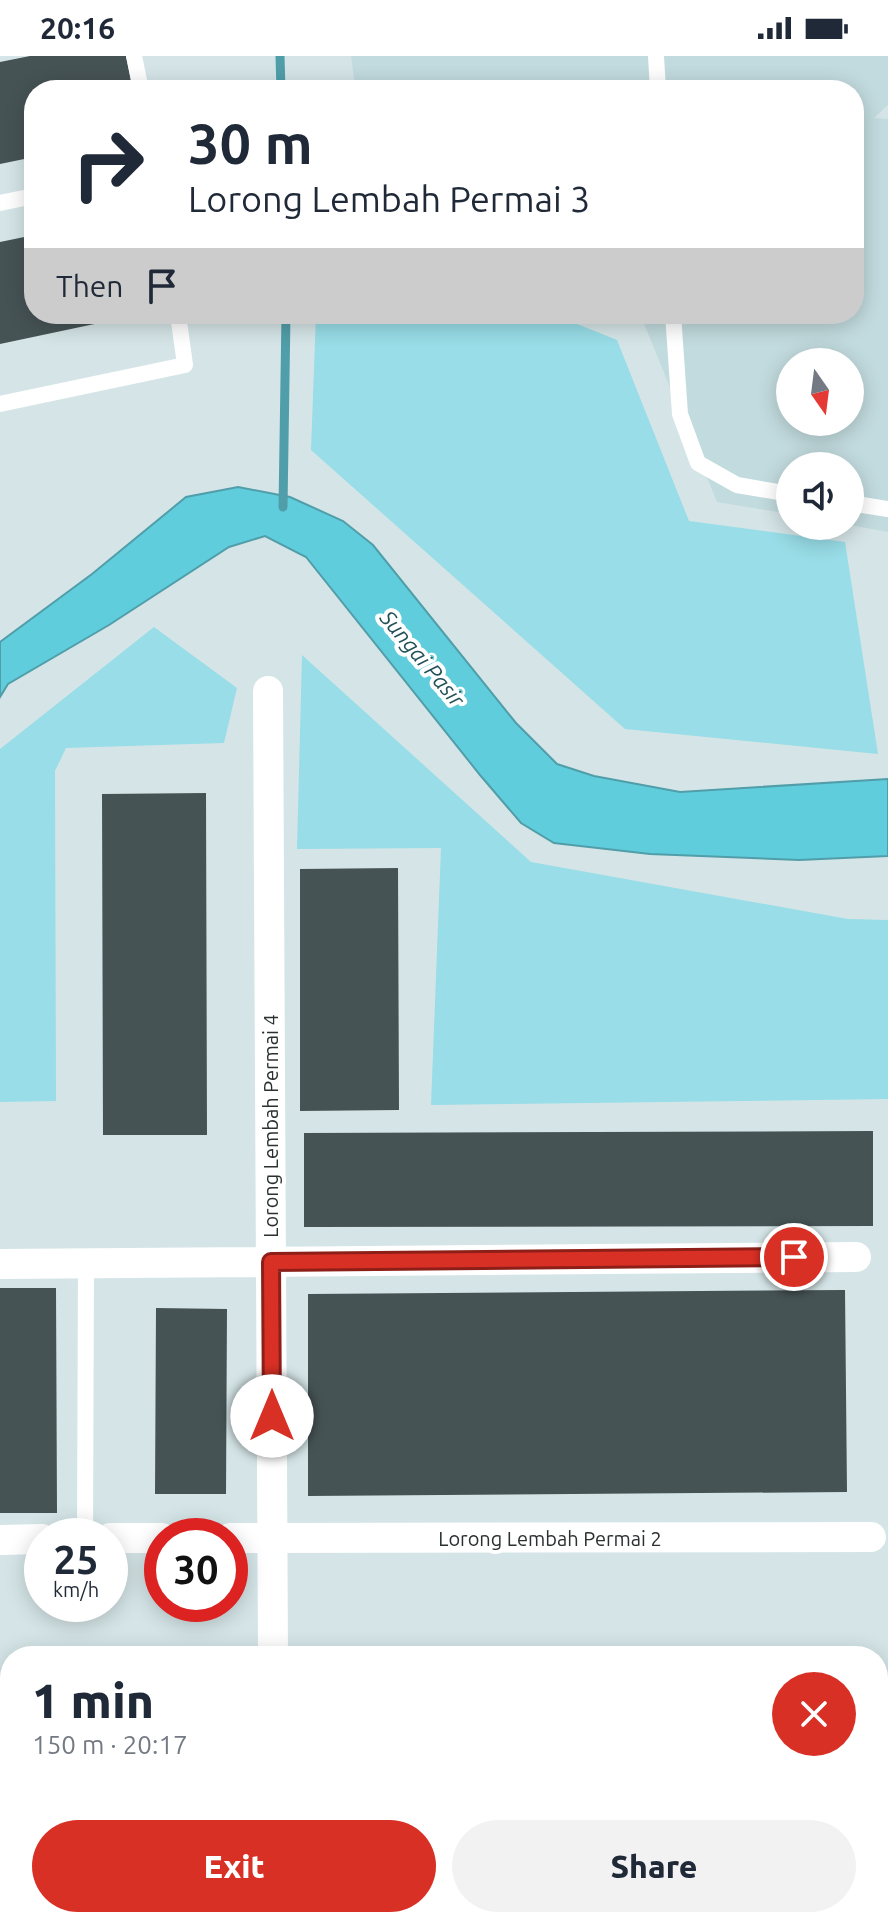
<!DOCTYPE html>
<html lang="en">
<head>
<meta charset="utf-8">
<style>
  :root { --surface:#fff; --page:#f2f2f3; --text:#1f2937; --muted:#747a83; --accent:#d93025 }
  body { margin:0; font-family:Ubuntu,sans-serif; background:var(--page); color:var(--text); height:100vh; display:flex; flex-direction:column; font-size:30px; white-space:nowrap }
  * { box-sizing:border-box; margin:0 }
  p { font-size:26px; color:var(--muted) }
  .icon { flex:none; width:44px; height:44px; fill:none; stroke:currentColor; stroke-width:2; stroke-linecap:round; stroke-linejoin:round }
  .map { position:relative; flex:1; overflow:hidden }
  .sheet { position:absolute; left:0px; top:1590px; width:888px; height:282px; display:flex; flex-direction:column; background:var(--surface); border-radius:32px 32px 0 0; box-shadow:0 4px 20px #0003 }
  .sheet>* { flex:none }
  .hud { position:absolute; left:24px; top:24px; width:840px; height:244px; border-radius:32px; box-shadow:0 4px 20px #0003; background:#fff; color:var(--text); overflow:hidden }
  .needle { width:52px; rotate:166deg }
  .controls { position:absolute; left:776px; top:292px; display:grid; gap:16px }
  .controls a { display:grid; place-items:center; width:88px; height:88px; border-radius:50%; background:var(--surface); box-shadow:0 4px 20px #0003; font-size:40px }
  .speed { position:absolute; left:24px; top:1462px; display:flex; gap:16px; font-size:40px; font-weight:700; text-align:center }
  .speed>* { display:grid; place-content:center; width:104px; height:104px; border-radius:50%; background:var(--surface); box-shadow:0 4px 20px #0003; line-height:1 }
  .speed small { font-size:20px; font-weight:400 }
  .speed .limit { border:12px solid #d22; background:#fff; color:#111 }
  .pin { position:absolute; display:grid; place-items:center; width:68px; height:68px; color:#fff; margin:-34px; border:4px solid #fff; border-radius:50%; box-shadow:0 2px 8px #0007 }
  .me { position:absolute; width:88px; margin:-44px; rotate:0deg; stroke-linejoin:round; filter:drop-shadow(0 0 6px #0008) }
  .turn { display:flex; align-items:center; gap:28px; height:168px; padding:0 32px; font-size:36px }
  .turn .icon { width:104px; height:104px; stroke-width:2.5 }
  .turn b { display:block; font-size:56px; line-height:68px }
  .then { display:flex; align-items:center; height:76px; padding:0 32px; background:#0003; gap:16px; font-size:30px }
  .round { display:grid; place-items:center; flex:none; width:84px; height:84px; border-radius:42px; background:var(--page) }
  .headline { display:flex; align-items:center; justify-content:space-between; height:136px; padding:0 32px }
  h1 { font-size:48px; font-weight:800; line-height:60px }
  .action { display:flex; gap:16px; margin-top:auto; padding:16px 32px }
  .action a { flex:1; height:92px; border-radius:48px; background:var(--accent); color:#fff; font-size:32px; font-weight:800; line-height:92px; text-align:center }
  .action a+a { background:var(--page); color:var(--text) }
  .status { display:flex; justify-content:space-between; align-items:center; height:56px; padding:0 40px; background:var(--surface); direction:ltr }
  .status svg { height:22px; fill:currentColor }
  .map>svg:first-child { display:block }
  .built { fill:#c2dbde; fill-rule:evenodd }
  .green { fill:#98dde7 }
  .water { fill:#60cddc; stroke:#509ea9; stroke-width:2 }
  .lines { fill:none; stroke-linecap:round; stroke-linejoin:round }
  .stream { stroke:#509ea9; stroke-width:9 }
  .building { fill:#465355 }
  .lane { stroke:#fff; stroke-width:16 }
  .street { stroke:#fff; stroke-width:30 }
  .route-casing { stroke:#8d1f18; stroke-width:20 }
  .route { stroke:#d93025; stroke-width:14 }
  .labels { text-anchor:middle; dominant-baseline:central; stroke-width:8; stroke-linejoin:round; paint-order:stroke }
  .street-label { font-size:20px; fill:#2b3131; stroke:#fff }
  .water-label { font-size:22px; font-style:italic; fill:#215158; stroke:#fff }
</style>
</head>
<body>
<div class="status"><b>20:16</b><svg viewBox="0 0 49 12"><path d="M0 12V9h3v3zM5 12V6h3v6zM10 12V3h3v9zM15 12V0h3v12zM26 1h20v11H26zM47 4h2v5h-2z"/></svg></div>
<div class="map">
<svg width="888" height="1871" viewBox="0 0 888 1871">
  <rect width="100%" height="100%" fill="#d5e5e7"/>
  <path class="built" d="M 351,0 L 888,0 L 888,49 L 874,62 L 888,63 L 888,476 L 850,469 L 850,410 L 790,410 L 790,458 L 717,446 L 640,258 L 854,258 L 854,34 L 365,34 L 354,23 ZM 790,306 L 850,306 L 850,366 L 790,366 Z"/>
  <path class="green" d="M 316,258 L 552,258 L 617,284 L 689,465 L 845,486 L 878,698 L 625,673 L 311,394 Z
    M 154,571 L 237,632 L 224,687 L 66,692 L 55,715 L 56,1045 L 0,1046 L 0,693 Z
    M 302,599 L 531,806 L 848,863 L 888,864 L 888,1043 L 431,1049 L 441,792 L 297,793 Z"/>
  <path class="water" d="M 238,431 L 290,441 L 343,465 L 373,489 L 516,667 L 557,708 L 594,720 L 680,736 L 888,723 L 888,800 L 799,804 L 650,798 L 554,787 L 521,767 L 480,719 L 306,501 L 265,480 L 229,491 L 109,569 L 8,628 L 0,641 L 0,586 L 92,518 L 186,441 Z"/>
  <g class="lines">
    <path class="stream" d="M 280,0 L 281,34
      M 283,451 L 286,258"/>
  </g>
  <path class="building" d="M 30,0 L 126,0 L 133,34 L 34,34 L 34,101 L 0,108 L 0,6 Z
    M 34,179 L 34,258 L 137,259 L 0,288 L 0,186 Z
    M 206,737 L 207,1079 L 103,1079 L 102,738 Z
    M 398,812 L 399,1054 L 300,1055 L 300,813 Z
    M 873,1075 L 873,1170 L 304,1171 L 304,1077 Z
    M 0,1232 L 56,1232 L 57,1457 L 0,1457 Z
    M 845,1234 L 847,1436 L 308,1440 L 308,1238 Z
    M 156,1252 L 227,1253 L 226,1438 L 155,1438 Z"/>
  <g class="lines">
    <path class="lane" d="M 134,0 L 141,34
      M 656,0 L 658,34
      M 0,147 L 34,140
      M 673,258 L 680,358 L 698,407 L 737,429 L 790,438
      M 0,348 L 185,309 L 178,258
      M 850,447 L 888,453
      M 85,1480 L 86,1207"/>
    <path class="street" d="M 268,635 L 273,1600
      M 0,1208 L 856,1201
      M 110,1482 L 162,1482
      M 230,1482 L 871,1481
      M 0,1484 L 42,1483
      M 0,1762 L 10,1761
      M 275,1862 L 275,1871"/>
  </g>
  <g class="lines">
    <g class="route-casing">
      <path id="route" d="M 272,1360 L 271,1206 L 794,1201"/>
    </g>
    <use href="#route" class="route"/>
  </g>
  <g class="labels">
    <g class="street-label">
      <text transform="translate(270 1070) rotate(-90)">Lorong Lembah Permai 4</text>
      <text x="550" y="1482">Lorong Lembah Permai 2</text>
    </g>
    <g class="water-label">
      <text transform="translate(423 602) rotate(50)">Sungai Pasir</text>
    </g>
  </g>
</svg>
<div class="controls">
<a><svg class="needle" viewBox="-14 -14 28 28"><path d="M0-13l5 13h-10z" fill="#e53935"/><path d="M0 13l5-13h-10z" fill="#747a83"/></svg></a>
<a><svg class="icon" aria-label="sound" viewBox="0 0 24 24"><path d="M4 9h4l5-4v14l-5-4H4zM17 9q2 3 0 6"/></svg></a>
</div>
<div class="speed"><div>25<small>km/h</small></div><div class="limit">30</div></div>
<div class="pin" style="left:794px;top:1201px;background:#d93025"><svg class="icon" aria-label="arrive" viewBox="0 0 24 24"><path d="M6 21V4h12l-3 4 3 4H6"/></svg></div>
<svg class="me" style="left:272px;top:1360px" viewBox="-20 -20 40 40"><circle r="19" fill="#fff"/><path d="M0-13L10 11 0 6-10 11z" fill="#d93025"/></svg>
<div class="hud">
<div class="turn"><svg class="icon" aria-label="right" viewBox="0 0 24 24"><path d="M7 20v-9h11M14 6l5 5-5 5"/></svg><div><b>30 m</b>Lorong Lembah Permai 3</div></div>
<div class="then">Then<svg class="icon" aria-label="arrive" viewBox="0 0 24 24"><path d="M6 21V4h12l-3 4 3 4H6"/></svg></div>
</div>
<section class="sheet">
<div class="headline"><div><h1>1 min</h1><p>150 m · 20:17</p></div><a class="round" style="background:#d93025;color:#fff"><svg class="icon" aria-label="close" viewBox="0 0 24 24"><path d="M6 6l12 12M18 6L6 18"/></svg></a></div>
<div class="action"><a>Exit</a><a>Share</a></div>
</section>
</div>
</body>
</html>
